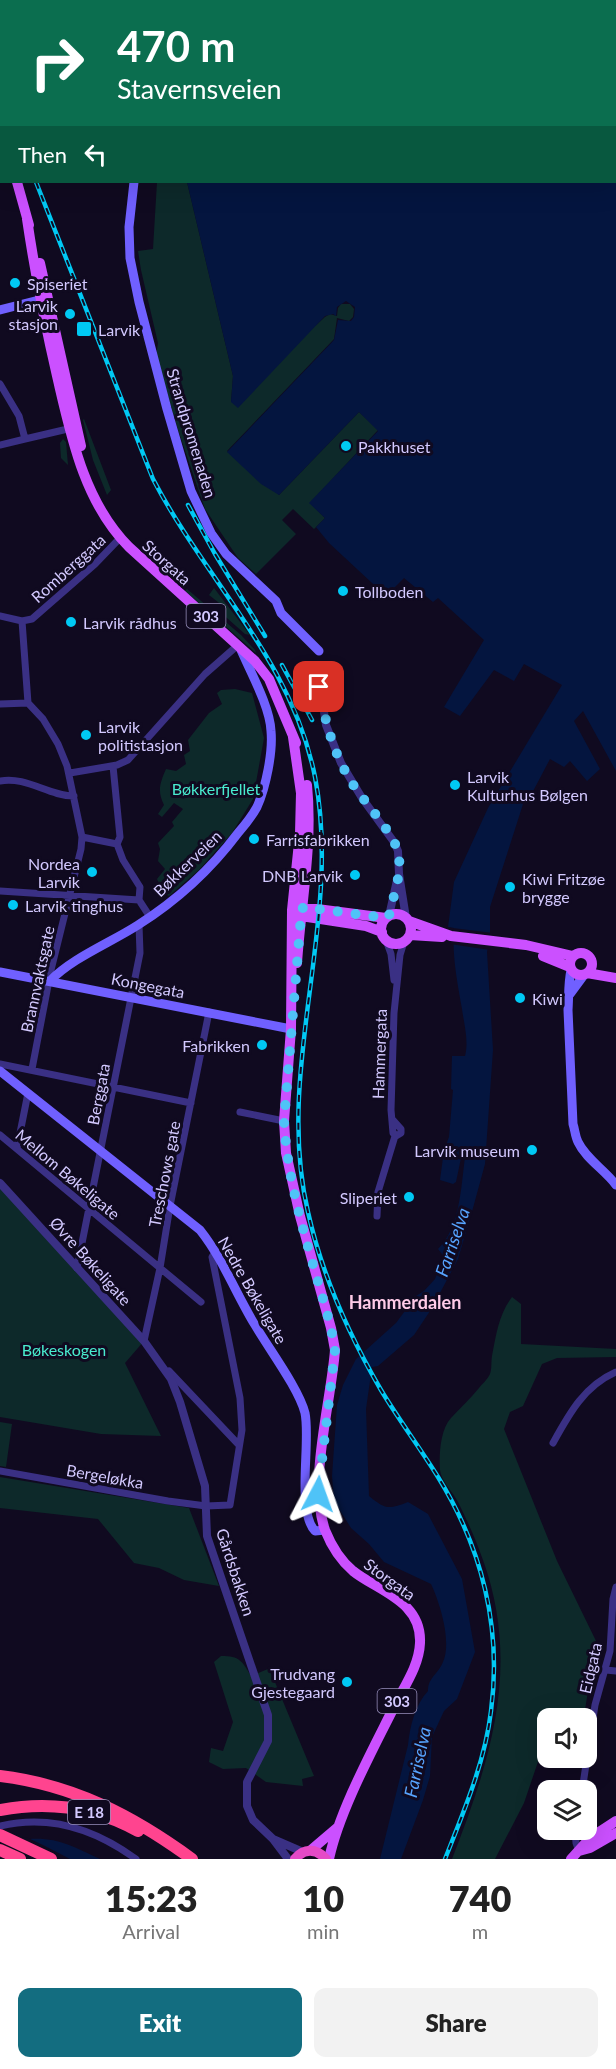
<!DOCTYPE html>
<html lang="en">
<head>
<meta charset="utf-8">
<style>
  :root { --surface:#fff; --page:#f2f2f2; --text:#222; --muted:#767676; --accent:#136d80 }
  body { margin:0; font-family:Lato,sans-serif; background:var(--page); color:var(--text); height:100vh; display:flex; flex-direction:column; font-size:22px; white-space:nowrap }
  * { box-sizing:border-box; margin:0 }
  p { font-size:20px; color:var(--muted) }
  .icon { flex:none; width:33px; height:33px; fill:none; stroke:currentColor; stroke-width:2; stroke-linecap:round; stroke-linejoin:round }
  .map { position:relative; height:1859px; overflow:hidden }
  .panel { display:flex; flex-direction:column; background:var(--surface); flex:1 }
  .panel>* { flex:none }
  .banner { position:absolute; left:0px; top:0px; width:616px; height:183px; box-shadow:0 6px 24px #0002; background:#0b6e4f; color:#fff; overflow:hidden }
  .fabs { position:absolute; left:537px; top:1708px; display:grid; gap:12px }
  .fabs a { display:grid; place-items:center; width:60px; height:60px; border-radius:12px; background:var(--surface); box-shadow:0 6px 24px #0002; font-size:30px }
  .pin { position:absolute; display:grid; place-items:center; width:51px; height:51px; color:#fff; margin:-26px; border-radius:12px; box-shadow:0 3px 9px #0006 }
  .me { position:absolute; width:66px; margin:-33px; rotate:4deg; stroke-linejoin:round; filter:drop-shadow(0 0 4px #0008) }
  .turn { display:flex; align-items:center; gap:21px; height:126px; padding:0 18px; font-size:27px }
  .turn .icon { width:78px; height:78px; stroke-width:2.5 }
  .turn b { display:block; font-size:42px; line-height:51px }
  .then { display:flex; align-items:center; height:57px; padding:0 18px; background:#0003; gap:12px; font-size:22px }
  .eta { display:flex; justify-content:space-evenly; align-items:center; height:102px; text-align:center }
  .eta b { font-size:36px; font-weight:800; line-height:42px }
  .button { display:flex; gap:12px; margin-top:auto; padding:12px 18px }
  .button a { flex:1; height:69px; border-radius:12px; background:var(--accent); color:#fff; font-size:24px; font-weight:800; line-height:69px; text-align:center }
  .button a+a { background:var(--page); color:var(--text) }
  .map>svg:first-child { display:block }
  .green { fill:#0d292a }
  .water { fill:#04153f }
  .pier { fill:#100a20 }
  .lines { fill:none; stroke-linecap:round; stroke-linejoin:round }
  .minor { stroke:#3a3084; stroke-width:7 }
  .tertiary { stroke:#3a3084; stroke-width:8 }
  .secondary { stroke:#7060ff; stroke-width:9 }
  .primary { stroke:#cb50ff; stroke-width:10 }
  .trunk { stroke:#e54ac7; stroke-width:10 }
  .motorway { stroke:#ff448f; stroke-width:12 }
  .rail-casing { stroke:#00c9f4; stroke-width:4.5 }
  .rail { stroke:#100a20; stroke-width:2; stroke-dasharray:7; stroke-linecap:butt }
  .route { stroke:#4fc3f7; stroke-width:10; stroke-dasharray:0 18 }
  .poi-dot { fill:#00c9f4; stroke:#100a20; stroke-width:2 }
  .labels { text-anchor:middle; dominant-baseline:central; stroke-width:6; stroke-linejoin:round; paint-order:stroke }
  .shield { fill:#100a20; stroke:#9890bc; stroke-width:1.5 }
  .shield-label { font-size:15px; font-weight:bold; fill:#d3c9ff }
  .poi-label { font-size:16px; fill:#d3c9ff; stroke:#100a20; text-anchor:start }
  .street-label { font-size:16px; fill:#d3c9ff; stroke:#100a20 }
  .park-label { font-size:16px; fill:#49ebcf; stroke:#100a20 }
  .water-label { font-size:18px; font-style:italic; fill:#57a4ff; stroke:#100a20 }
  .neighbourhood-label { font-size:18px; font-weight:bold; fill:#ffcbe8; stroke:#100a20 }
</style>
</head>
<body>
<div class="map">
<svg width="616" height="1859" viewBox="0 0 616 1859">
  <rect width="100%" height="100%" fill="#100a20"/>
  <path class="green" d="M 157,182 L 187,182 L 233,376 L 231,402 L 325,317 L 330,314 L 337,316 L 338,308 L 341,304 L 350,304 L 354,309 L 353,317 L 349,321 L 337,318 L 334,339 L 227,451 L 279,495 L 359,412 L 378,430 L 310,503 L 325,518 L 314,529 L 293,509 L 282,520 L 296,534 L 256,574 L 238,558 L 205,509 L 178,430 L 156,356 L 158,343 L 141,270 L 138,251 L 153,249 Z
    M 84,419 L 111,490 L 107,495 L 93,460 L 83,420 Z
    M 63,439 L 66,442 L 68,465 L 61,458 L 60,443 Z
    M 214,588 L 250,635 L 245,634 L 219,611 L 223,606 L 209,595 Z
    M 187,589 L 241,635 L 255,650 L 256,653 L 185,591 Z
    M 235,689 L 252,693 L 264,738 L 253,799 L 232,833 L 199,870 L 169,896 L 164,894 L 157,879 L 165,869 L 158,861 L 160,849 L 158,843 L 174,826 L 172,822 L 183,809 L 174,803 L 162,817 L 158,814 L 164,805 C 157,791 160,783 166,769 L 176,771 L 186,764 L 184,755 L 190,751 L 188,740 L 209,713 L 222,704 L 217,693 L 221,690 Z
    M 0,1183 L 144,1341 L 125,1363 L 161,1436 L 101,1434 L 0,1417 Z
    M 512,1297 L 521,1304 L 521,1344 L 616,1349 L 616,1357 L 557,1358 L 542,1364 L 523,1406 L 510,1412 L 504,1429 L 557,1561 L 596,1641 L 584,1716 L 580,1719 L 548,1719 L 547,1744 L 543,1747 L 524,1803 L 495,1859 L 452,1859 C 491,1759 521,1666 483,1560 C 476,1540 467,1520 458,1502 C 453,1492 441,1481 440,1470 C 439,1455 440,1430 451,1418 C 460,1408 470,1399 479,1388 C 482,1384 488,1379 490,1374 C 492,1369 491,1361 492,1356 C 496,1335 499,1314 512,1297 Z
    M 0,1422 L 12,1424 L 6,1467 L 0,1466 Z
    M 0,1477 L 189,1508 L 219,1586 L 184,1580 L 159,1568 L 134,1563 L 98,1519 L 0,1508 Z
    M 221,1656 C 240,1656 242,1661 251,1676 L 268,1669 L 272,1675 L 314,1776 L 302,1779 L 303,1786 L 266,1782 L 246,1768 L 223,1769 L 209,1762 L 211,1748 L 223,1751 L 233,1722 L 214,1662 Z"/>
  <path class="water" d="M 425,0 L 616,0 L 616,771 L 583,711 L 574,721 L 600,769 L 587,781 L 570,761 L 564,767 L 550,759 L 530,797 L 524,801 L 490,907 L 490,933 L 487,952 L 493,1050 L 485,1164 L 473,1208 L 458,1259 L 432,1308 L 414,1335 L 378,1366 L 372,1367 L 366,1409 L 369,1496 C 385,1509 388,1510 408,1502 L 428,1514 L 462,1579 L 475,1652 L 457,1699 L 444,1711 L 432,1737 L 430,1776 L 423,1800 L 401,1859 L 380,1859 L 408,1745 C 410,1726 415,1705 428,1691 C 427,1679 439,1673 443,1662 C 452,1642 440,1603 431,1584 L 384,1562 L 369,1544 L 351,1528 L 334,1501 L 332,1476 L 337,1405 L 343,1385 L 356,1359 L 396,1323 L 416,1296 L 424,1291 L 435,1279 L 442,1260 L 442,1254 L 438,1249 C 460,1228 461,1187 465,1157 L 461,1158 L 456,1182 L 453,1184 L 440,1180 L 444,1150 L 449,1137 L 453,1090 L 451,1089 L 452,1056 L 465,1056 C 469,1041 464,1024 462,1009 C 457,981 452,956 454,928 L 448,927 L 454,882 L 488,808 L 562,685 L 524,664 L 514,681 L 494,670 L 460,716 L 444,707 L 484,640 L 438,598 L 433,602 L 404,578 L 386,596 L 329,543 L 316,527 L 325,518 L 309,503 L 378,431 L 359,412 L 279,495 L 261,484 L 227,452 L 334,340 L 338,320 L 351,321 L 354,317 L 355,307 L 346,301 L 337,307 L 336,316 L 333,314 L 325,316 L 238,408 L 231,402 L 233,376 L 187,182 L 615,182 L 615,2 Z
    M 29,1839 C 58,1837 74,1847 100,1859 L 0,1859 Z"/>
  <path class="pier" d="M 445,927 L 493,933 L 490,950 L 450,944 L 451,930 L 446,929 Z
    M 26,1837 L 45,1846 L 70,1859 L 0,1859 L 0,1846 L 7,1842 Z"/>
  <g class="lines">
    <path class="minor" d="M 109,2 L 112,0
      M 0,56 L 2,56
      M 0,384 L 19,416 L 25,439 L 72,428
      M 0,445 L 25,439
      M 0,616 L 22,621 L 32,619 L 95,564 L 120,538
      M 22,621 L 28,703 L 43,719 L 58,744 L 67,766 L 82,837 L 81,849 L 51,970 L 32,1069
      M 0,704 L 28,703
      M 113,766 L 120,837 L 117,844
      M 70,773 L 117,765 L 128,760 L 205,674 L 238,645
      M 0,781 C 27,776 48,796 74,796
      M 82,837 L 117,844
      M 117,844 L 123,860 L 140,887 L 139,900 L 150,917
      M 0,891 L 139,900
      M 386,940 L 391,954 L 394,980
      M 0,1064 L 191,1103
      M 240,1112 L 284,1121
      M 393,1120 L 401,1129 L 401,1133 L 396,1136 L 393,1133 L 391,1110 L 394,1013 L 400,955 L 404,942
      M 0,1135 L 201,1302
      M 17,1148 L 28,1093
      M 377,1216 L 378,1192 L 395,1136
      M 77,1268 L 140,953 L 139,925
      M 144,1341 L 160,1268 L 170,1206 L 209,1012
      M 169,1371 L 239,1445
      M 553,1443 C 569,1414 584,1386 616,1372
      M 0,1471 L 168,1501 L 206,1506 L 230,1505 L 242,1430 L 240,1398 L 212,1257 L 216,1251
      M 606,1670 L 616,1671
      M 582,1791 L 595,1705 L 610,1651 L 613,1599 L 616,1587
      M 0,1826 C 50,1814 95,1829 136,1859
      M 575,1830 L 576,1843 L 579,1851"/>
    <path class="tertiary" d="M 319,679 L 326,725 L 341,763 L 362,798 L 394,842 L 398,851 L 399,874 L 406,918
      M 389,916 L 397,880
      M 0,1183 L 144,1341 L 171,1379 L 180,1402 L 205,1486 L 207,1536 L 268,1715 L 268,1741 L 247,1782 L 247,1806 L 253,1820 L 273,1839 L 288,1859
      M 273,1839 L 303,1852"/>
    <path class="secondary" d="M 93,0 L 94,2
      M 134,182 L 129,227 L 130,258 L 139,302 L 167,409 L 191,491 L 211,533 L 226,554 L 276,601 L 281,613 L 319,651
      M 0,310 L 47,298
      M 571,970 C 568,984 569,996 568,1010 L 573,1124 C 575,1130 575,1136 578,1142 C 586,1159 605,1170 616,1185
      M 0,972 L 291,1029
      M 50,981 C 72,958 110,943 138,925 C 176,901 211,869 238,833 C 245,825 252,816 257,807 C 266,787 273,752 271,731 C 270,707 251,673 241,650
      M 570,994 L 584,975
      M 0,1071 L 200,1230 C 223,1259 236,1294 255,1325 C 269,1349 299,1389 305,1413 C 311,1441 296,1511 315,1531 L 325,1530"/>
    <path class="primary" d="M 0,119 L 2,124
      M 17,182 L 29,225
      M 27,219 C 35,273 45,324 57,376 C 71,436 84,502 129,547 L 255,661 L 269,679 L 296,743
      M 40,263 L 81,446
      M 293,737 L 301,793 L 300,833 L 292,910 L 291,1029 L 284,1121 L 286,1153 L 300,1216 L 331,1328 L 335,1350 C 331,1403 308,1481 325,1530 C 331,1545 340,1560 353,1571 C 378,1591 422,1601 420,1643 C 419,1667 403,1688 393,1709 C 371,1753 339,1812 329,1859
      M 297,909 L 317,909 L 386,918
      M381 929a15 15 0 1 1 30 0a15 15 0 1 1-30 0Z
      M 297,914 L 301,916 L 366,926 L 382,932
      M 409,921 L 451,936 L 526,945 L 573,956
      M 410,935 L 442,937
      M570 964a11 11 0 1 1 22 0a11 11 0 1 1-22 0Z
      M 543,956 L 570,967
      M 297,963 C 301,903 313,844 307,785
      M 587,973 L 616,978
      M 311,1850 L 338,1827
      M 579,1851 L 590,1848 L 616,1833
      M 571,1859 L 590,1838 L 616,1821"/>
    <path class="trunk" d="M 295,1859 C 304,1848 316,1848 326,1859"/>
    <path class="motorway" d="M 0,1776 C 74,1785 133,1816 192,1859
      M 0,1810 C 48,1801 95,1807 138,1831
      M 0,1835 L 51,1859
      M 0,1850 L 20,1859"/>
    <g class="rail-casing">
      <path id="rail" d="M 0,59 L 2,68
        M 36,182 L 153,479 C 206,581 292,660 315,777 C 343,922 274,1068 308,1212 C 322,1275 349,1335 381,1390 C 399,1420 420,1448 438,1477 C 482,1548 502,1628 491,1711 C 485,1762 464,1811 445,1859
        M 188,505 L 215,554 L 265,636
        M 282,665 L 312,720"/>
    </g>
    <use href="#rail" class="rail"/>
  </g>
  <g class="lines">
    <path class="route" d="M 318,1494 L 335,1350 L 331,1328 C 313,1260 288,1192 284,1121 L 301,916 L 303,907 L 386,918 L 389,916 C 393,896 403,872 398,852 C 393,832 364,802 352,783 C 333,753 325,721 319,687"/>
  </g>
  <g class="poi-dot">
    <circle cx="15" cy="283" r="6"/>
    <circle cx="70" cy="314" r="6"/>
    <rect x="76" y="321" width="16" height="16" rx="3"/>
    <circle cx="346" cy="446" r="6"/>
    <circle cx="343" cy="591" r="6"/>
    <circle cx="71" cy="622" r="6"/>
    <circle cx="86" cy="735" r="6"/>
    <circle cx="455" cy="785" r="6"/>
    <circle cx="254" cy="839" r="6"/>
    <circle cx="92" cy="872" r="6"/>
    <circle cx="355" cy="875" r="6"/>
    <circle cx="510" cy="887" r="6"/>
    <circle cx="13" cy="905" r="6"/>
    <circle cx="520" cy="998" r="6"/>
    <circle cx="262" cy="1045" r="6"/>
    <circle cx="532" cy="1150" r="6"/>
    <circle cx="409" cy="1197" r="6"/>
    <circle cx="347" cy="1682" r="6"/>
  </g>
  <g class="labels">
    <g class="shield">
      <rect x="186.5" y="604" width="39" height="24" rx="4.5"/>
      <rect x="377.5" y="1689" width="39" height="24" rx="4.5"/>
      <rect x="68" y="1800" width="42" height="24" rx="4.5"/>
    </g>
    <g class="shield-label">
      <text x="206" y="616">303</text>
      <text x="397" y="1701">303</text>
      <text x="89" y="1812">E 18</text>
    </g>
    <g class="poi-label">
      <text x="27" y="283">Spiseriet</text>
      <text x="58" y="305" text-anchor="end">Larvik<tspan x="58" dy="18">stasjon</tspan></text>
      <text x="98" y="329">Larvik</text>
      <text x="358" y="446">Pakkhuset</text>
      <text x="355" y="591">Tollboden</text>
      <text x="83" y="622">Larvik rådhus</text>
      <text x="98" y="726">Larvik<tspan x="98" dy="18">politistasjon</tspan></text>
      <text x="467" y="776">Larvik<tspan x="467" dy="18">Kulturhus Bølgen</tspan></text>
      <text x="266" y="839">Farrisfabrikken</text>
      <text x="80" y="863" text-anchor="end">Nordea<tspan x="80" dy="18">Larvik</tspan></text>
      <text x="343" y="875" text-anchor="end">DNB Larvik</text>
      <text x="522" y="878">Kiwi Fritzøe<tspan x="522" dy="18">brygge</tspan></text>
      <text x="25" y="905">Larvik tinghus</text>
      <text x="532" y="998">Kiwi</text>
      <text x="250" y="1045" text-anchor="end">Fabrikken</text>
      <text x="520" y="1150" text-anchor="end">Larvik museum</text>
      <text x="397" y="1197" text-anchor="end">Sliperiet</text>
      <text x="335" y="1673" text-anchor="end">Trudvang<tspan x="335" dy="18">Gjestegaard</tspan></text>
    </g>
    <g class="street-label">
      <text transform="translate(192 433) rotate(73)">Strandpromenaden</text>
      <text transform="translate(167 562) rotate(42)">Storgata</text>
      <text transform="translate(68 568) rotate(-42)">Romberggata</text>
      <text transform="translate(187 863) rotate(-44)">Bøkkerveien</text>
      <text transform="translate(37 979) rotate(-78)">Brannvaktsgate</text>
      <text transform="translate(148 985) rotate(11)">Kongegata</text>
      <text transform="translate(379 1054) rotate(-88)">Hammergata</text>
      <text transform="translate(98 1094) rotate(-79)">Berggata</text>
      <text transform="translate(68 1174) rotate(40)">Mellom Bøkeligate</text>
      <text transform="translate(164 1174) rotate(-79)">Treschows gate</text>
      <text transform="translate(91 1261) rotate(48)">Øvre Bøkeligate</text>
      <text transform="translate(253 1290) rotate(60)">Nedre Bøkeligate</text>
      <text transform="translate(105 1476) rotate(10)">Bergeløkka</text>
      <text transform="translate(236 1572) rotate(72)">Gårdsbakken</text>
      <text transform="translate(390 1579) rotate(36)">Storgata</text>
      <text transform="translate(590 1668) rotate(-77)">Eidgata</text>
    </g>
    <g class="park-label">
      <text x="216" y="788">Bøkkerfjellet</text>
      <text x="64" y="1349">Bøkeskogen</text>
    </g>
    <g class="water-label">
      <text transform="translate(452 1242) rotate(-71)">Farriselva</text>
      <text transform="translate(417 1762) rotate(-78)">Farriselva</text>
    </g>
    <g class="neighbourhood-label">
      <text x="405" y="1302">Hammerdalen</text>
    </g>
  </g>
</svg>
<div class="fabs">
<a><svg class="icon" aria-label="sound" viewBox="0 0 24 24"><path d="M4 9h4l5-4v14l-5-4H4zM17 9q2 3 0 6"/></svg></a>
<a><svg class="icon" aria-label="layers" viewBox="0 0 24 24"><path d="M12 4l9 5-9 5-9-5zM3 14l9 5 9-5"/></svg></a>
</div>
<div class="pin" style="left:319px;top:687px;background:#d93025"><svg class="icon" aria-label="arrive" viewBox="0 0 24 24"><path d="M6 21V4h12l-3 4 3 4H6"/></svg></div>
<svg class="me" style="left:318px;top:1494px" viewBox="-20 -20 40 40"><path d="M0-17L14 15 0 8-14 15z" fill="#4fc3f7" stroke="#fff" stroke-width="4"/></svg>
<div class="banner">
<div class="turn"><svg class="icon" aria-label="right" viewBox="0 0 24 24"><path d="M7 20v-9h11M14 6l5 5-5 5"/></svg><div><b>470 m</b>Stavernsveien</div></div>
<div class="then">Then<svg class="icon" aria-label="left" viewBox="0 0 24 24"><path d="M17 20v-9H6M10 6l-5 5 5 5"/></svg></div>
</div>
</div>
<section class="panel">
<div class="eta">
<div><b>15:23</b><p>Arrival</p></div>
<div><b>10</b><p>min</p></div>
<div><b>740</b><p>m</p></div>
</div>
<div class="button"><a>Exit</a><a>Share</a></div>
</section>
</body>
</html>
